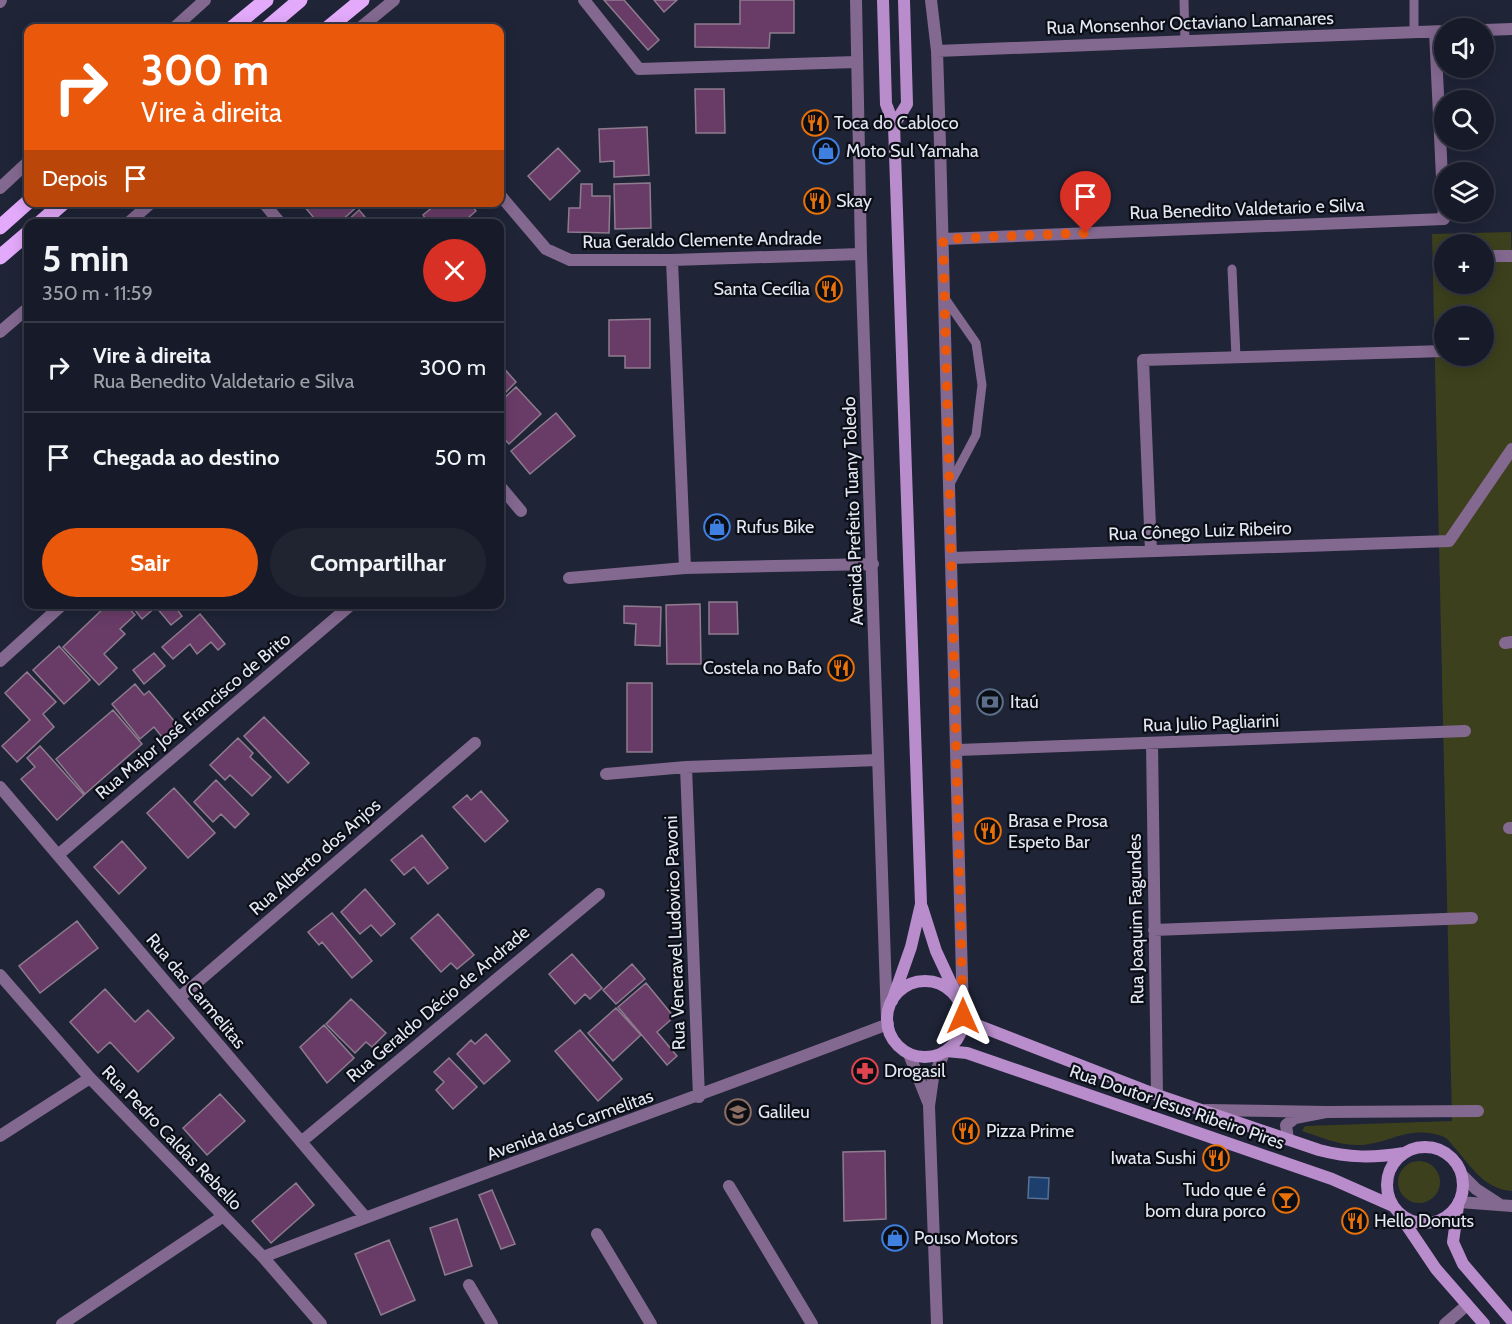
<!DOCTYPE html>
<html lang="pt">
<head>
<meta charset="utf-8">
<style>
  :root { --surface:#171b29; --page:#202431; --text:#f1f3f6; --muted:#9ea1a8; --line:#363946; --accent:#ea580c }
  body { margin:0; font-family:Cabin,sans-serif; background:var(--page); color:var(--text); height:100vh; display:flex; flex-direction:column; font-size:22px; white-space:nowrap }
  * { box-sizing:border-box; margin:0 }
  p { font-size:20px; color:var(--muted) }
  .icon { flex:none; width:33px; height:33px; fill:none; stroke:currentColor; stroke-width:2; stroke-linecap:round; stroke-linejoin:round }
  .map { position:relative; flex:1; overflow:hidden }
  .side { position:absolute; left:24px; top:219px; width:480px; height:390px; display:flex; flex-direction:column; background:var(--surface); border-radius:12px; box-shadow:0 3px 15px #0003,0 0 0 2px var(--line) }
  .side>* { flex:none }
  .top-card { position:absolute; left:24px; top:24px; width:480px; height:183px; border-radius:12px; box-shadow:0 3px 15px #0003,0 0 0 2px var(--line); background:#ea580c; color:#fff; overflow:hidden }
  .buttons { position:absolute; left:1434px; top:18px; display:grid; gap:12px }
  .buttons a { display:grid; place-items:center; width:60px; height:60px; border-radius:50%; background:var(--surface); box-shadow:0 3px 15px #0003,0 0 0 2px var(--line); font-size:30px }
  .pin { position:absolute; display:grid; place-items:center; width:51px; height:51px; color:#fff; margin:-62px -26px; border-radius:50% 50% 50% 0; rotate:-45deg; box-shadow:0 0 6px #0007 }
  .pin .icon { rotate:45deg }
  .me { position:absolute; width:66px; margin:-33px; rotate:0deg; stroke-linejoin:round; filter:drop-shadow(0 0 4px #0008) }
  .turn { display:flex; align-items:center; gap:21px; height:126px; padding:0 18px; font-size:27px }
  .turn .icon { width:78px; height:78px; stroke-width:2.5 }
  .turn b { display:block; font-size:42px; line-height:51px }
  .then { display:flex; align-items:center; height:57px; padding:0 18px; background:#0003; gap:12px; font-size:22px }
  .round { display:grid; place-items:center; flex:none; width:63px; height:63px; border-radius:32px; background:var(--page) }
  .head { display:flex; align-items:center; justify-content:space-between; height:102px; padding:0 18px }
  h1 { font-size:36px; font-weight:700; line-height:45px }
  .cta { display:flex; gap:12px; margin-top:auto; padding:12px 18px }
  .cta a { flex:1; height:69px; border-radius:36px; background:var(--accent); color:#fff; font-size:24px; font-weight:700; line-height:69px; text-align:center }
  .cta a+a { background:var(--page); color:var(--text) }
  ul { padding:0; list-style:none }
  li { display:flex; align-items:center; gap:18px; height:90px; padding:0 18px; border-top:2px solid var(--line) }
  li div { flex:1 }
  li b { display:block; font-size:22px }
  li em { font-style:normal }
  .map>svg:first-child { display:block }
  .green { fill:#3d401c; fill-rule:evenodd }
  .water { fill:#1c3f6e; stroke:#587196; stroke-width:1.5 }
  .building { fill:#693c68; stroke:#8f7b8e; stroke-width:1.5 }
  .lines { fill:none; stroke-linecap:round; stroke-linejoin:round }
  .service { stroke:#83688f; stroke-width:9 }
  .minor { stroke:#83688f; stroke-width:12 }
  .tertiary { stroke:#83688f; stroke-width:12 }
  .secondary { stroke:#b98dcc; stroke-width:12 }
  .primary { stroke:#e3a9fb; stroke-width:15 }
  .route { stroke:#ea580c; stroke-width:10; stroke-dasharray:0 18 }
  .labels { text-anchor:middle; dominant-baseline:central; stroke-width:4.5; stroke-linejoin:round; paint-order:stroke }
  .street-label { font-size:18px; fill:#e3e7f4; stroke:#0c0e16 }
  .poi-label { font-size:18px; fill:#e3e7f4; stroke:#0c0e16; text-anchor:start }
</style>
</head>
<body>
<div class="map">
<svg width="1512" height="1324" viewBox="0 0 1512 1324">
  <rect width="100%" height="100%" fill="#1f2437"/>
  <path class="green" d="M 1511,232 L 1512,266 L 1512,1191 C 1485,1189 1472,1168 1455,1148 C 1451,1144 1448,1138 1442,1136 C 1408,1125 1391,1143 1361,1145 C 1340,1146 1321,1137 1302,1131 L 1305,1126 L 1452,1121 L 1432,234 ZM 1444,244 L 1484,244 L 1484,284 L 1444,284 ZM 1444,316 L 1484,316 L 1484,356 L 1444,356 Z
    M1398 1182a21 21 0 1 1 42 0a21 21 0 1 1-42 0Z"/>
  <path class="water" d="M 1029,1177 L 1049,1178 L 1048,1199 L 1028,1198 Z"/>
  <path class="building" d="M 604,0 L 624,0 L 659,40 L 648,50 Z
    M 654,0 L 677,0 L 664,12 Z
    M 740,0 L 794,0 L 794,33 L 770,33 L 769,48 L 695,47 L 695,24 L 740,24 Z
    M 695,89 L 724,89 L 725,133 L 696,133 Z
    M 647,127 L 649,175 L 614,177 L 614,161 L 600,162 L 599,129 Z
    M 558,148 L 580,171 L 550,200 L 528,176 Z
    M 650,183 L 651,228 L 615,229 L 614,184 Z
    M 581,184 L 592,184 L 592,196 L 610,196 L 609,233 L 568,232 L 569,208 L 580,208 Z
    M 309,202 L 362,202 L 338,224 L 319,224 L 304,206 Z
    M 439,202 L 469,202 L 476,211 L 461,224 L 429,224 L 423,215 Z
    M 359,210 L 371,224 L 344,224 Z
    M 650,319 L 650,368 L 625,368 L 625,356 L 609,356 L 609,320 Z
    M 500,364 L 516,382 L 500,398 Z
    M 516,387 L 541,414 L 509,444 L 500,434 L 500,402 Z
    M 556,413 L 575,436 L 530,474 L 511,451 Z
    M 709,602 L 737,602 L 738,634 L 709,634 Z
    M 108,604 L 125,604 L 135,615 L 120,629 L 125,634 L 104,654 L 117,668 L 99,685 L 63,647 Z
    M 130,604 L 173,604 L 182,616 L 171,625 L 156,607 L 142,619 Z
    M 700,604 L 701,664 L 667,664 L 666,605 Z
    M 624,606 L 661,607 L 660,646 L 635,645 L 636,624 L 624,623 Z
    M 200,614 L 225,644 L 218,650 L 211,642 L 197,654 L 190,644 L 173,659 L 162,647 Z
    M 59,646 L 90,680 L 64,704 L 33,670 Z
    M 154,653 L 165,666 L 144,684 L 133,670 Z
    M 27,672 L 56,702 L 43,714 L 54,727 L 17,762 L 2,746 L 30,720 L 5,693 Z
    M 627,683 L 652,683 L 652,752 L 627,752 Z
    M 135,684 L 144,695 L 149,691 L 181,729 L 166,742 L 154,727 L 140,739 L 112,704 Z
    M 113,710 L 142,744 L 85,794 L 56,759 Z
    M 264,717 L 309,763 L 288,783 L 244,736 Z
    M 238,738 L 253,753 L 250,757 L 271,777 L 252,796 L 230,775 L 225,780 L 210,765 Z
    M 40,746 L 84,795 L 57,820 L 21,779 L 35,767 L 27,758 Z
    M 216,780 L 249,814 L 235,828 L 221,814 L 213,822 L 194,802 Z
    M 174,788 L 215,833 L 188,858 L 147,813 Z
    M 481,791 L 508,821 L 485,842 L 453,807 L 467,795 L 471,800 Z
    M 422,835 L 448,868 L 428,884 L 414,867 L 404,875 L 391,860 Z
    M 122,841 L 146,868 L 119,894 L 94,867 Z
    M 365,889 L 395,924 L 381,936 L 371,925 L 360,934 L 341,912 Z
    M 332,913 L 372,961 L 352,978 L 322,942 L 319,945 L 308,932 Z
    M 438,914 L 474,955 L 457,969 L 451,963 L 441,972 L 411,938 Z
    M 77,921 L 98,948 L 40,993 L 19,966 Z
    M 572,954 L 602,988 L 590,999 L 585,994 L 575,1004 L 549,974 Z
    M 632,964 L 645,979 L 616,1004 L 603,990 Z
    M 646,983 L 674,1017 L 657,1032 L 677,1056 L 667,1065 L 618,1007 Z
    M 105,989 L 135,1022 L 148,1010 L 174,1038 L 138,1072 L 110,1042 L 98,1053 L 70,1022 Z
    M 351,999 L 386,1033 L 372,1047 L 366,1042 L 355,1053 L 326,1024 Z
    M 616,1008 L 641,1035 L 613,1061 L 588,1033 Z
    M 324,1025 L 354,1058 L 327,1083 L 300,1047 Z
    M 580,1030 L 622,1079 L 598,1101 L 555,1051 Z
    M 486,1034 L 510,1061 L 484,1084 L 457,1054 L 471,1040 L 475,1044 Z
    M 449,1058 L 477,1087 L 453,1109 L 436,1090 L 444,1082 L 434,1072 Z
    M 220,1094 L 245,1121 L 207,1155 L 183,1128 Z
    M 885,1151 L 886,1219 L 844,1221 L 843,1152 Z
    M 296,1183 L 314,1205 L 271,1243 L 252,1221 Z
    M 492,1190 L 515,1244 L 501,1249 L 479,1195 Z
    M 457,1219 L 472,1266 L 445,1275 L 430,1228 Z
    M 389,1240 L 415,1300 L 381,1315 L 355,1254 Z"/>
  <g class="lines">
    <path class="service" d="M 1184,0 L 1185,42
      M 1414,0 L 1414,32
      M 1232,269 L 1236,357
      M 944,297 L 976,343 L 982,385 L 976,435 L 950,484"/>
    <path class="minor" d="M 584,0 L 639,69 L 856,62
      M 856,0 L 861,254 L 887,1021
      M 931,0 L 937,51 L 940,144 L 963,1016
      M 0,2 L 1,0
      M 174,28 L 205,0
      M 360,28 L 394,0
      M 1484,30 L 1512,29
      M 937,51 L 1444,31
      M 0,188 L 28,162
      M 500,195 L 546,249 L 570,260 L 672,260 L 861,254
      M 263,202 L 281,224
      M 127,224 L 152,202
      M 943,239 L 1444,219 L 1435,32
      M 1495,256 L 1512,256
      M 672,260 L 685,568
      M 0,332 L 28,308
      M 500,486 L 521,511
      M 1151,551 L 1143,360 L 1444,351
      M 952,558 L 1449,541 L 1512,449
      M 569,578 L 685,568 L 873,564
      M 1505,643 L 1512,642
      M 0,661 L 63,604
      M 1152,743 L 1157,1095
      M 958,750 L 1465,731
      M 686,767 L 699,1097
      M 606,774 L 686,767 L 878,760
      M 0,787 L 365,1217
      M 1509,828 L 1512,828
      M 58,855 L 352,604
      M 1154,930 L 1472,918
      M 0,975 L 90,1078 L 263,1257 L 321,1324
      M 179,998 L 475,743
      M 1206,1110 L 1326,1112 L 1295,1118 L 1286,1125 L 1288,1139
      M 1326,1112 L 1478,1111
      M 0,1136 L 90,1078
      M 301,1142 L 599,894
      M 1462,1175 L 1476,1189 L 1499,1204
      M 729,1186 L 812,1324
      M 1459,1202 L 1512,1206
      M 597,1234 L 651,1324
      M 263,1257 C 470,1176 680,1104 888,1024
      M 469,1285 L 492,1324
      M 62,1324 L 222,1217
      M 1445,1324 L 1467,1305"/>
    <path class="tertiary" d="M 909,1054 L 928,1102
      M 937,1324 L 929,1106 L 933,1078 L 944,1053"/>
    <path class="secondary" d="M 883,0 L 886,104 L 894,125 L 921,904 L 911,947 L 892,1001
      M 894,125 L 907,104 L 904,0
      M 922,907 L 936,951 L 956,994
      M887 1019a38 38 0 1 1 76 0a38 38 0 1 1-76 0Z
      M 964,1020 L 1157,1095 L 1319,1150 C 1349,1158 1373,1158 1404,1153
      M 946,1051 L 967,1053 L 1332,1179 L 1393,1206
      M1387 1185a38 38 0 1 1 76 0a38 38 0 1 1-76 0Z
      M 1458,1206 L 1453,1242 L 1463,1264 L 1512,1321
      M 1401,1217 L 1436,1269 L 1484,1324"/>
    <path class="primary" d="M 232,28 L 266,0
      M 267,28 L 300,0
      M 328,28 L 362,0
      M 39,224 L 64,202
      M 0,227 L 28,202
      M 0,257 L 28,233"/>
  </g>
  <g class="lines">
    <path class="route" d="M 963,1016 L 943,239 L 1086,233"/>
  </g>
  <defs>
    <g id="restaurant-ring" transform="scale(1.35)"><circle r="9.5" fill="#0c0e16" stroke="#e8710a" stroke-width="1.5"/><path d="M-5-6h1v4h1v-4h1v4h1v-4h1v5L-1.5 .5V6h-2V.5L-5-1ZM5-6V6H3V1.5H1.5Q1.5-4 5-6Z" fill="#e8710a"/></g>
    <g id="shop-ring" transform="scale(1.35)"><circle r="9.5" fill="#0c0e16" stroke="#3f7fe0" stroke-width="1.5"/><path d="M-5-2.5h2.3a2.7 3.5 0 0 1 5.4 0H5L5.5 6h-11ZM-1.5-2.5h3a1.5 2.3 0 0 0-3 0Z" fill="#3f7fe0"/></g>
    <g id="bank-ring" transform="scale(1.35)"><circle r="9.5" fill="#0c0e16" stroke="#5c6f8a" stroke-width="1.5"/><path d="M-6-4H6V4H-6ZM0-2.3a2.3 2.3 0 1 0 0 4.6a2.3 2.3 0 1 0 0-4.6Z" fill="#5c6f8a"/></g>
    <g id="pharmacy-ring" transform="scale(1.35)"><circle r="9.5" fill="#0c0e16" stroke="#e0444e" stroke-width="1.5"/><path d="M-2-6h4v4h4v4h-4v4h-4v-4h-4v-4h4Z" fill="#e0444e"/></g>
    <g id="school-ring" transform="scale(1.35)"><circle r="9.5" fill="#0c0e16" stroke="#8d6e63" stroke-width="1.5"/><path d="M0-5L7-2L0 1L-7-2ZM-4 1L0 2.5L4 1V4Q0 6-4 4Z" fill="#8d6e63"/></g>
    <g id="bar-ring" transform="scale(1.35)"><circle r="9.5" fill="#0c0e16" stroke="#e8710a" stroke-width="1.5"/><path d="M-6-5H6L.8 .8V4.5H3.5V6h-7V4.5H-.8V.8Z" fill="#e8710a"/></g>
  </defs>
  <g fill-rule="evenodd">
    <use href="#restaurant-ring" x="815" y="123"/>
    <use href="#shop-ring" x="826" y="151"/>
    <use href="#restaurant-ring" x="817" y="201"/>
    <use href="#restaurant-ring" x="829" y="289"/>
    <use href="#shop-ring" x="717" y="527"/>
    <use href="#restaurant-ring" x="841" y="668"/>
    <use href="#bank-ring" x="990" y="702"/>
    <use href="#restaurant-ring" x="988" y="831"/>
    <use href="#pharmacy-ring" x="865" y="1071"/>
    <use href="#school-ring" x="738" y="1112"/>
    <use href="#restaurant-ring" x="966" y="1131"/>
    <use href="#restaurant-ring" x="1216" y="1158"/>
    <use href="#bar-ring" x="1286" y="1200"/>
    <use href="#restaurant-ring" x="1355" y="1221"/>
    <use href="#shop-ring" x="895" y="1238"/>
  </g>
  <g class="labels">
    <g class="street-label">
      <text transform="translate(1190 23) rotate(-2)">Rua Monsenhor Octaviano Lamanares</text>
      <text transform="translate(1247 209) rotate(-2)">Rua Benedito Valdetario e Silva</text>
      <text transform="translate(702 240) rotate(-1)">Rua Geraldo Clemente Andrade</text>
      <text transform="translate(853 511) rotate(-92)">Avenida Prefeito Tuany Toledo</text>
      <text transform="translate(1200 531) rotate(-2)">Rua Cônego Luiz Ribeiro</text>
      <text transform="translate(193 716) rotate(-40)">Rua Major José Francisco de Brito</text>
      <text transform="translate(1211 723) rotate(-2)">Rua Julio Pagliarini</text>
      <text transform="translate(315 857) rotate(-41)">Rua Alberto dos Anjos</text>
      <text transform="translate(1136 919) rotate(-91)">Rua Joaquim Fagundes</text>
      <text transform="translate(675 933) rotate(-92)">Rua Veneravel Ludovico Pavoni</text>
      <text transform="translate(196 991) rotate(50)">Rua das Carmelitas</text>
      <text transform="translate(438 1004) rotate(-40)">Rua Geraldo Décio de Andrade</text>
      <text transform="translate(1177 1107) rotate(19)">Rua Doutor Jesus Ribeiro Pires</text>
      <text transform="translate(570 1125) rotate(-20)">Avenida das Carmelitas</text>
      <text transform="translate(172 1138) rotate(46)">Rua Pedro Caldas Rebello</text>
    </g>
    <g class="poi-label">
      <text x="834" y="123">Toca do Cabloco</text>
      <text x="846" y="151">Moto Sul Yamaha</text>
      <text x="836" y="201">Skay</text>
      <text x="810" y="289" text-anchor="end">Santa Cecília</text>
      <text x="736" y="527">Rufus Bike</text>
      <text x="822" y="668" text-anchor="end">Costela no Bafo</text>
      <text x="1010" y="702">Itaú</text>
      <text x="1008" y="821">Brasa e Prosa<tspan x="1008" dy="21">Espeto Bar</tspan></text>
      <text x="884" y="1071">Drogasil</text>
      <text x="758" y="1112">Galileu</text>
      <text x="986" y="1131">Pizza Prime</text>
      <text x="1196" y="1158" text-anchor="end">Iwata Sushi</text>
      <text x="1266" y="1190" text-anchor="end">Tudo que é<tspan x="1266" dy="21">bom dura porco</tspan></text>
      <text x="1374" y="1221">Hello Donuts</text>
      <text x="914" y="1238">Pouso Motors</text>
    </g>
  </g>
</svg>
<div class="buttons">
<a><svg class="icon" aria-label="sound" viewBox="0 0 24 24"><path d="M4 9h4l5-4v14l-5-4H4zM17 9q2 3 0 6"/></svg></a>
<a><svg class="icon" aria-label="search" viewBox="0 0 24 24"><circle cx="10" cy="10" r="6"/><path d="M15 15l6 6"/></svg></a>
<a><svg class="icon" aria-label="layers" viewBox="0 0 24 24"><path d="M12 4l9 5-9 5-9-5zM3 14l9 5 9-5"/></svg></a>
<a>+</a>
<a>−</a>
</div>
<div class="pin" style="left:1086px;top:233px;background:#d93025"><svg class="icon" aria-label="arrive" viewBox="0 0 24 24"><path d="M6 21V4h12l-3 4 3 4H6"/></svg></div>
<svg class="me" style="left:963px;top:1016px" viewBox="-20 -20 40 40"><path d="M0-17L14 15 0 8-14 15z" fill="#ea580c" stroke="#fff" stroke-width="4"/></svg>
<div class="top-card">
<div class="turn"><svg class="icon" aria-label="right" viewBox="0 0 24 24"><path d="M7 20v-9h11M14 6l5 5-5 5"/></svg><div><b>300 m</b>Vire à direita</div></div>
<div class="then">Depois<svg class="icon" aria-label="arrive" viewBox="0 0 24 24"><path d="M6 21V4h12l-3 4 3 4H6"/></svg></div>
</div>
<section class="side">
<div class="head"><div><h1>5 min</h1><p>350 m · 11:59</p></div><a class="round" style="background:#d93025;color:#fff"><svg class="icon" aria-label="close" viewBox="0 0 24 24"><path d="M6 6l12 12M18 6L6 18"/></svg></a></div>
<ul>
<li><svg class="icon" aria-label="right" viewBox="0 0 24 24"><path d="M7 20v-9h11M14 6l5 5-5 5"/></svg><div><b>Vire à direita</b><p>Rua Benedito Valdetario e Silva</p></div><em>300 m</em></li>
<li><svg class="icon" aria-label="arrive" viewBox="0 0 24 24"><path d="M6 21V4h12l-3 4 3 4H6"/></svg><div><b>Chegada ao destino</b></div><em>50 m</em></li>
</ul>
<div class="cta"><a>Sair</a><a>Compartilhar</a></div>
</section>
</div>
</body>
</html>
